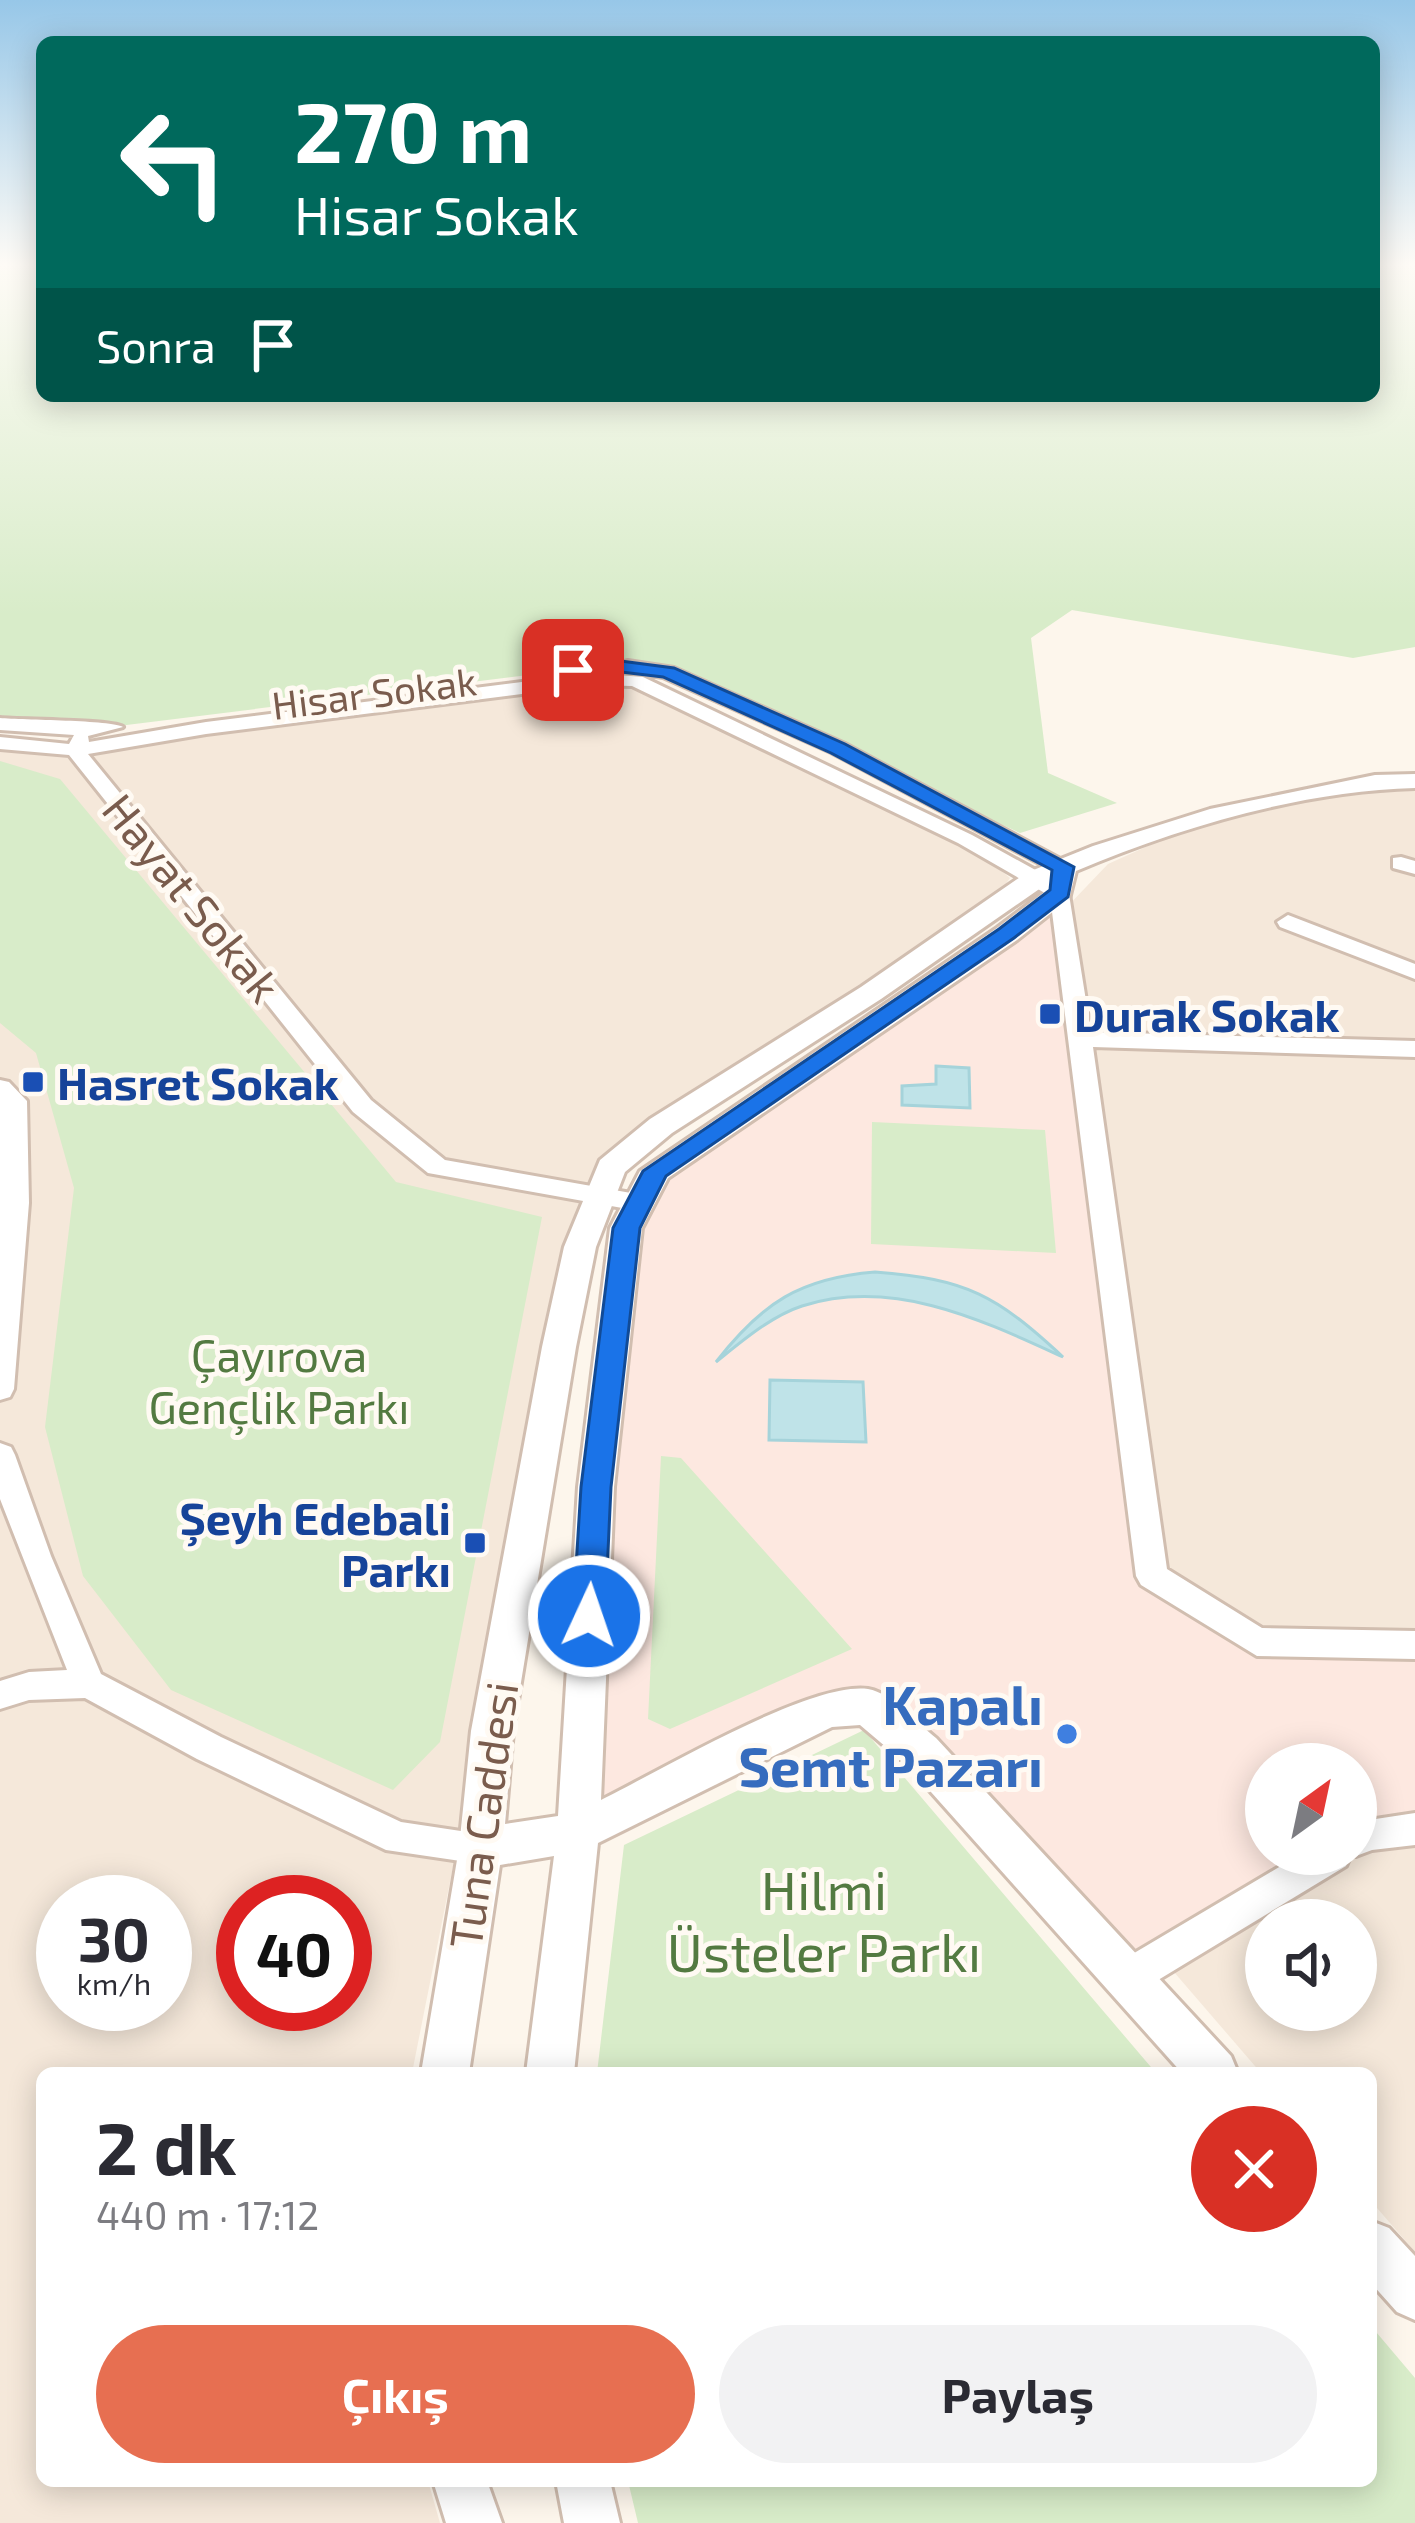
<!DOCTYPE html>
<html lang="tr">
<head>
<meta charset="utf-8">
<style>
  :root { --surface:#fff; --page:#f2f2f3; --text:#2b2b33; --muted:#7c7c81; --accent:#e76f51 }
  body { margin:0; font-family:"Exo 2",sans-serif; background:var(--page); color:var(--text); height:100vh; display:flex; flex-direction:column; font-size:45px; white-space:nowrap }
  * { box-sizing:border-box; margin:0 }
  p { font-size:39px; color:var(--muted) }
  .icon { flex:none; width:66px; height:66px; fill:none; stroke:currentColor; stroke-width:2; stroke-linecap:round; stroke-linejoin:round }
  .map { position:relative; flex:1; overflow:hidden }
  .drawer { position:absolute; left:36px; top:2067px; width:1341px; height:420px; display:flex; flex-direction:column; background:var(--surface); border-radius:18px; box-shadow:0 6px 30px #0003 }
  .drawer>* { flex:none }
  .top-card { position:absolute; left:36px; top:36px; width:1344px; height:366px; border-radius:18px; box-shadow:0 6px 30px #0003; background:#00695c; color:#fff; overflow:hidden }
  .needle { width:78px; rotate:33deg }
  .fabs { position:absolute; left:1245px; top:1743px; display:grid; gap:24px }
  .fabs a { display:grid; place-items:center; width:132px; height:132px; border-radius:50%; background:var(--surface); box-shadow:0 6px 30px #0003; font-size:60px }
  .speed { position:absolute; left:36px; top:1875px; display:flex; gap:24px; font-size:60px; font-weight:700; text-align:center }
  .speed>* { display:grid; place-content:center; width:156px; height:156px; border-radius:50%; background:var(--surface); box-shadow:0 6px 30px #0003; line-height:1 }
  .speed small { font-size:30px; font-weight:400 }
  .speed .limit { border:18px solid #d22; background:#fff; color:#111 }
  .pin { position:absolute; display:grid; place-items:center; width:102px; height:102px; color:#fff; margin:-51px; border-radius:24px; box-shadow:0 6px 18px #0006 }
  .me { position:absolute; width:132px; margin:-66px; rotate:3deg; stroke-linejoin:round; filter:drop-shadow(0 0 9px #0008) }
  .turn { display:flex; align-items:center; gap:42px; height:252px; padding:0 60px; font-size:54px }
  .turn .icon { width:156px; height:156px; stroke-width:2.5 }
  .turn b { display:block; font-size:84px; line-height:102px }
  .then { display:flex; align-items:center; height:114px; padding:0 60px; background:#0003; gap:24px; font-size:45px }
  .round { display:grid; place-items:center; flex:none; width:126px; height:126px; border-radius:63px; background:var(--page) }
  .headline { display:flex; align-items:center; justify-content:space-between; height:204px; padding:0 60px }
  h1 { font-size:72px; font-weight:700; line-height:90px }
  .primary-button { display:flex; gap:24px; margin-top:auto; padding:24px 60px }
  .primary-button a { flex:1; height:138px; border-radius:72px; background:var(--accent); color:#fff; font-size:48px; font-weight:700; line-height:138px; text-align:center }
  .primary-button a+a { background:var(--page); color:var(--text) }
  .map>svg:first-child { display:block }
  .residential { fill:#f5e8da; fill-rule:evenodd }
  .commercial { fill:#fde8e0 }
  .green { fill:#d8ecc9 }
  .water { fill:#bfe3e8; stroke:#a5d3da; stroke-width:3 }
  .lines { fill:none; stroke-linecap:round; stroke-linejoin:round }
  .minor-casing { stroke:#d1beb0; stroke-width:6 }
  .tertiary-casing { stroke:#d1beb0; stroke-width:6 }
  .minor { fill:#fff; fill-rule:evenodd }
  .tertiary { fill:#fff; fill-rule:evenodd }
  .route { fill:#1a73e8; stroke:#114b97; stroke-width:3 }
  .transit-dot { fill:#1a4fb4; stroke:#fffaf3; stroke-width:4.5 }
  .shop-dot { fill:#3f7fe0; stroke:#fffaf3; stroke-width:4.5 }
  .labels { text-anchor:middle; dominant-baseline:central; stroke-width:10; stroke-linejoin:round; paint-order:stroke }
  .far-street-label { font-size:39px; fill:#7a5c4d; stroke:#fffaf3 }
  .street-label { font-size:45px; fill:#7a5c4d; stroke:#fffaf3 }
  .transit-label { font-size:45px; font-weight:bold; fill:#164399; stroke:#fffaf3; text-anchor:start }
  .park-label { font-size:45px; fill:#537a41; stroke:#fffaf3 }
  .near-shop-label { font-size:54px; font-weight:bold; fill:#366cbe; stroke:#fffaf3; text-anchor:end }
  .near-park-label { font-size:54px; fill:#537a41; stroke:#fffaf3 }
</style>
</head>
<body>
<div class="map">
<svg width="1415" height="2523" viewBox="0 0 1415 2523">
  <rect width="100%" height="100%" fill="#fdf6ec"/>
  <path class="residential" d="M 598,681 L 643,683 L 960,836 L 1010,878 L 982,918 L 603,1170 L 575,1253 L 412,2073 L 42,2073 L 42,2481 L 428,2481 L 440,2523 L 0,2523 L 0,744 L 73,753 L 204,730 ZM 63,1902 L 165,1902 L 165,2004 L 63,2004 ZM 243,1902 L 345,1902 L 345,2004 L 243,2004 Z
    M 1415,781 L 1415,1646 L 1257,1643 L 1151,1574 L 1064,910 L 1108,864 L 1219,814 Z
    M 1415,1829 L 1415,2252 L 1371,2201 L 1371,2073 L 1261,2073 L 1155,1950 L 1330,1854 L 1356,1854 ZM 1266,1920 L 1356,1920 L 1356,2010 L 1266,2010 Z"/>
  <path class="commercial" d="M 1044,889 L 1063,889 L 1152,1575 L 1259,1639 L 1415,1643 L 1415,1829 L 1356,1839 L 1356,1764 L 1266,1764 L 1266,1854 L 1333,1854 L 1136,1983 L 867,1708 L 573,1841 L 628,1228 L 658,1167 L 1007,934 Z"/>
  <path class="green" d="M 0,262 L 42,262 L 42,396 L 1374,396 L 1374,262 L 1415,262 L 1415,647 L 1353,658 L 1072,610 L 1031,638 L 1048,773 L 1117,803 L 1020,833 L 671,671 L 609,665 L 78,731 L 0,725 Z
    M 0,761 L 60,779 L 396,1182 L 542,1217 L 440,1742 L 393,1790 L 171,1690 L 83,1576 L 45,1427 L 74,1188 L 36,1053 L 0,1023 Z
    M 872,1122 L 1045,1130 L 1056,1253 L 871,1244 Z
    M 661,1456 L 681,1458 L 852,1649 L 670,1729 L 648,1719 Z
    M 864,1730 L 1156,2073 L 597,2073 L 624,1845 Z
    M 1371,2326 L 1415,2378 L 1415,2523 L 638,2523 L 628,2481 L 1371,2481 Z"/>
  <path class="water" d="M 936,1066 L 969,1068 L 970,1108 L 902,1105 L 902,1086 L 936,1084 Z
    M 875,1272 C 967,1279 996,1295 1063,1357 C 982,1320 893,1277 802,1306 C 771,1316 741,1342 716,1362 C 762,1303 800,1278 875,1272 Z
    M 770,1380 L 863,1382 L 866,1442 L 769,1440 Z"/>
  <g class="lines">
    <g class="minor-casing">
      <path id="minor" d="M 628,661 L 674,668 L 845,744 L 1075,867 L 1064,873 L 1056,872 L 831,752 L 663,677 L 621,671 L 621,663 Z
        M 593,673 L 643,677 L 972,835 L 1068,888 L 1091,1032 L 1415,1041 L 1415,1057 L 1093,1047 L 1167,1569 L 1262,1628 L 1415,1631 L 1415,1659 L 1257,1656 L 1141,1585 L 1136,1576 L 1050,896 L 958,843 L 632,686 L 593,685 L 206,734 L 88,754 L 371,1100 L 445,1160 L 648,1196 L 652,1202 L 648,1208 L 639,1211 L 428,1173 L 353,1112 L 69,755 L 0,749 L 0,737 L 69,744 L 74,735 L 0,730 L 0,718 C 22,720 112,720 123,727 L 88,736 L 89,742 L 206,722 Z
        M 1401,857 L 1415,861 L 1415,874 L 1393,868 L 1393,858 Z
        M 1288,915 L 1415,964 L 1415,979 L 1280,927 L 1277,922 Z
        M 0,1080 L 9,1082 L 27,1101 L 29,1203 L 14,1389 L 10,1397 L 0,1400 Z
        M 0,1443 L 11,1447 L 15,1455 L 51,1556 L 101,1674 L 221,1737 L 401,1822 L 494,1836 L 499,1848 L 494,1860 L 481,1864 L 386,1850 L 197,1759 L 85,1698 L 29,1700 L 0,1709 L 0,1681 L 29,1672 L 67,1670 L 0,1499 Z
        M 1415,1813 L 1415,1845 L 1372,1850 L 1356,1856 L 1351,1854 L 1346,1866 L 1140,1991 L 1127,1996 L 1114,1991 L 1108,1978 L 1114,1965 L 1301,1854 L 1356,1854 L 1356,1822 Z"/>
    </g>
    <g class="tertiary-casing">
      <path id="tertiary" d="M 1415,774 L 1415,788 C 1302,791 1180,827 1076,871 L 1069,899 L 1017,940 L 668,1178 L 642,1228 L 614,1487 L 601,1800 C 658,1772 810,1681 868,1689 C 892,1693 917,1723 936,1738 L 1231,2056 L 1238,2073 L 1182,2073 L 906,1764 L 860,1725 L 832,1727 L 598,1843 L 574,2073 L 526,2073 L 554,1856 L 500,1865 L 469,2073 L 421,2073 L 459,1848 L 471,1731 L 542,1347 L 564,1247 L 600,1160 L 650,1119 L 861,987 L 1026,873 L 1093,846 L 1210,809 L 1375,775 ZM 1048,883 L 1047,890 L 997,928 L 640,1171 L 610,1228 L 578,1487 L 558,1816 L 505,1824 L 513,1731 L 576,1347 L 596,1247 L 625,1172 L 672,1133 L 881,999 Z
        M 1371,2221 L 1389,2228 L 1415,2256 L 1415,2320 L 1397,2312 L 1371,2283 Z
        M 433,2481 L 487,2481 L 502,2523 L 446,2523 Z
        M 556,2481 L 610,2481 L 620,2523 L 564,2523 Z"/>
    </g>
    <use href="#minor" class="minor"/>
    <use href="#tertiary" class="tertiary"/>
  </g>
  <linearGradient id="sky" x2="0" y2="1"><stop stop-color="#97c7e8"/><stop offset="0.43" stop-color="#fefbf6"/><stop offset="1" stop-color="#fefbf6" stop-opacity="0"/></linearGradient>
  <rect width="1415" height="616" fill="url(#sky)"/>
  <path class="route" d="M 613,660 L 674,668 L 845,744 L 1074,867 L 1068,897 L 1014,938 L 666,1176 L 640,1228 L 611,1487 L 605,1616 L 601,1626 L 589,1630 L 578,1626 L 573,1616 L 581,1487 L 613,1228 L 643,1171 L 999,929 L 1050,890 L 1052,870 L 831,753 L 663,677 L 613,671 L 573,675 L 564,670 L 573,664 Z"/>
  <g class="transit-dot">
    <rect x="1038" y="1002" width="24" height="24" rx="6"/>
    <rect x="21" y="1070" width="24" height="24" rx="6"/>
    <rect x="463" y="1531" width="24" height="24" rx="6"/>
  </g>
  <circle class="shop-dot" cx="1067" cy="1734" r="12"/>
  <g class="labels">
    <g class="far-street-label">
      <text transform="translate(374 692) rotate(-7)">Hisar Sokak</text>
    </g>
    <g class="street-label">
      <text transform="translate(193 897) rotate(51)">Hayat Sokak</text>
      <text transform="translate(482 1815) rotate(-82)">Tuna Caddesi</text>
    </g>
    <g class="transit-label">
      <text x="1074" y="1014">Durak Sokak</text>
      <text x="57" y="1082">Hasret Sokak</text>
      <text x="451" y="1517" text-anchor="end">Şeyh Edebali<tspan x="451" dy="52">Parkı</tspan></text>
    </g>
    <g class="park-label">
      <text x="279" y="1354">Çayırova<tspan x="279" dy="52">Gençlik Parkı</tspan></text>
    </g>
    <g class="near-shop-label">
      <text x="1043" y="1703">Kapalı<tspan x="1043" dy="62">Semt Pazarı</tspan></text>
    </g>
    <g class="near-park-label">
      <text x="824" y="1888">Hilmi<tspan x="824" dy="62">Üsteler Parkı</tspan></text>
    </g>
  </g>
</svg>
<div class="fabs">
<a><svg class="needle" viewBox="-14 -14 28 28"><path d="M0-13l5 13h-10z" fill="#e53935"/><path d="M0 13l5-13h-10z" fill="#7c7c81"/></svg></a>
<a><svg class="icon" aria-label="sound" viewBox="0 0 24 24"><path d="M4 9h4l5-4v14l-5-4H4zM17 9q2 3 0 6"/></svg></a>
</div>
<div class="speed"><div>30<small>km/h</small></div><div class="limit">40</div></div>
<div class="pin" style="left:573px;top:670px;background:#d93025"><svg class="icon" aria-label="arrive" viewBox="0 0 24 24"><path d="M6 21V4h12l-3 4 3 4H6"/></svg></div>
<svg class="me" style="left:589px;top:1616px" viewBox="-20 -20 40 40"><circle r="17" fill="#1a73e8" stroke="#fff" stroke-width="3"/><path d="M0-11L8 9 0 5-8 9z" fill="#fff"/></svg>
<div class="top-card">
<div class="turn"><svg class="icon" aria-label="left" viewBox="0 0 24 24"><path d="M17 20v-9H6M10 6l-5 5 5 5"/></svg><div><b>270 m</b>Hisar Sokak</div></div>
<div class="then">Sonra<svg class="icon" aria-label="arrive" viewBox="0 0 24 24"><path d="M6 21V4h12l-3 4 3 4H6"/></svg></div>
</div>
<section class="drawer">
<div class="headline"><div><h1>2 dk</h1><p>440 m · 17:12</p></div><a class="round" style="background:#d93025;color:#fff"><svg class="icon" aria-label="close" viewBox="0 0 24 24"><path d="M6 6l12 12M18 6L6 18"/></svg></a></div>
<div class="primary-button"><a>Çıkış</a><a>Paylaş</a></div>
</section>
</div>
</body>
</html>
